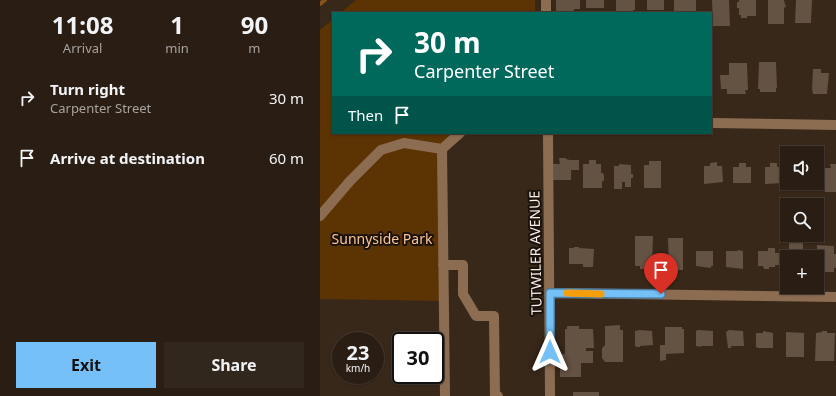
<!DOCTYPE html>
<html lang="en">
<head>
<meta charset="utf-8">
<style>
  :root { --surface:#2a1e14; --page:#32271d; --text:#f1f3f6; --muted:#a5a2a0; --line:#463c34; --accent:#75c0f6 }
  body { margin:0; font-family:"Noto Sans",sans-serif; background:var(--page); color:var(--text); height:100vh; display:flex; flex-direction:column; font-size:15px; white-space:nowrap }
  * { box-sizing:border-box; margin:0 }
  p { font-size:13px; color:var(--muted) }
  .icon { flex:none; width:22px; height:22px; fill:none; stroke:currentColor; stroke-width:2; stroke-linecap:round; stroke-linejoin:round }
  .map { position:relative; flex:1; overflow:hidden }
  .panel { display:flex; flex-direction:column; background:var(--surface); width:320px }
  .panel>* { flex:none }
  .top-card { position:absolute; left:12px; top:12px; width:380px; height:122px; border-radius:0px; box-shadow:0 1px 3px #0004,0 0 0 1px var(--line); background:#00695c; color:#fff; overflow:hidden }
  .buttons { position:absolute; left:460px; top:146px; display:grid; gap:8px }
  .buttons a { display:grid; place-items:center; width:44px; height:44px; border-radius:0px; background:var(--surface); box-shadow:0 1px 3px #0004,0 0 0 1px var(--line); font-size:20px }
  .speed { position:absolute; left:12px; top:332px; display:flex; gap:8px; font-size:20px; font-weight:700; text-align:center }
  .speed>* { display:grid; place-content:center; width:52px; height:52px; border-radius:50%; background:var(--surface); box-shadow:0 1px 3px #0004,0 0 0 1px var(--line); line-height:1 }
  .speed small { font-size:10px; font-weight:400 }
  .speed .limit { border:2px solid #111; border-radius:6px; background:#fff; color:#111 }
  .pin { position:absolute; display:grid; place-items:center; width:34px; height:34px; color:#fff; margin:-41px -17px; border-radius:50% 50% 50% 0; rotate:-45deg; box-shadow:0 0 4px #0007 }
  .pin .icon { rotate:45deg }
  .me { position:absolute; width:44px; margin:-22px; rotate:0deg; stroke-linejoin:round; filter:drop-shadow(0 0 3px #0008) }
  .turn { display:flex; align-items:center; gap:14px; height:84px; padding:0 16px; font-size:18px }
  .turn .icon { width:52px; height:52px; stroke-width:2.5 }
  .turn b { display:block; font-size:28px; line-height:34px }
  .then { display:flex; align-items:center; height:38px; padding:0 16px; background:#0003; gap:8px; font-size:15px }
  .eta { display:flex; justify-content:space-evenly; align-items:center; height:68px; text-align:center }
  .eta b { font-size:24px; font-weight:700; line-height:28px }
  .button { display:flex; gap:8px; margin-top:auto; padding:8px 16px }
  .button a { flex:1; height:46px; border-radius:0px; background:var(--accent); color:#111; font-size:16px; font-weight:700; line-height:46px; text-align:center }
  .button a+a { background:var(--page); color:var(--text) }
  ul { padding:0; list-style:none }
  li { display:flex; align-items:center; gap:12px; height:60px; padding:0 16px }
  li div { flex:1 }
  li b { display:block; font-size:15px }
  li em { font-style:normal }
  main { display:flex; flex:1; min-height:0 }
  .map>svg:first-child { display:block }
  .green { fill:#5c3303 }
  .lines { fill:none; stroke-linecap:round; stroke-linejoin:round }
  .stream { stroke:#89531b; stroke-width:4 }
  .building { fill:#645243 }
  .minor { stroke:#8d6d52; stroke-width:10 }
  .route-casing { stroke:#4c7da0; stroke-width:10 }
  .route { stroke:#75c0f6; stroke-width:7 }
  .slow { stroke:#f59e0b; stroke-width:7 }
  .labels { text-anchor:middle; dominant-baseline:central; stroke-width:4; stroke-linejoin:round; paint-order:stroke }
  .park-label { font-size:14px; fill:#fdc392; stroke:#1a120c }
  .street-label { font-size:14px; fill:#f9eee5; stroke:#1a120c }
</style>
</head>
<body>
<main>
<section class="panel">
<div class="eta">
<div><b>11:08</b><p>Arrival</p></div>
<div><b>1</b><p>min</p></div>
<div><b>90</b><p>m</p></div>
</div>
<ul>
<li><svg class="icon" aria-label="right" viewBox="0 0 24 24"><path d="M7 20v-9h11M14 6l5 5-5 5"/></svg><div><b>Turn right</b><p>Carpenter Street</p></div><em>30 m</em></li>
<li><svg class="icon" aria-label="arrive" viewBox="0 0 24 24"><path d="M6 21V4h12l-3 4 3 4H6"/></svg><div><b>Arrive at destination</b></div><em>60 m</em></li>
</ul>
<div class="button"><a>Exit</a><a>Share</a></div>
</section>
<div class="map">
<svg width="516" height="396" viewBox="0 0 516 396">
  <rect width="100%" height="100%" fill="#38281a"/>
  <path class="green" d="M 36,0 L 215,0 L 215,13 L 20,13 Z
    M 13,19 L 13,133 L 140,133 L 122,149 L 124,301 L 0,299 L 0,30 Z"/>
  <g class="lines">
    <path class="stream" d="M 0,4 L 5,0"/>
  </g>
  <path class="building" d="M 236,0 L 260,0 L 260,9 L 254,9 L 254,13 L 236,13 Z
    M 266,0 L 284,0 L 284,8 L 266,8 Z
    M 296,0 L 315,0 L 315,10 L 313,10 L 313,13 L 296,13 Z
    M 327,0 L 344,0 L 344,10 L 327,10 Z
    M 354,0 L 376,0 L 376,13 L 354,13 Z
    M 392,0 L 409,0 L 410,26 L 393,26 Z
    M 419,0 L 436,0 L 436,16 L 427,16 L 427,18 L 421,18 L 421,15 L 419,15 L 419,8 L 417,8 L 417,2 L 419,2 Z
    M 448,0 L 464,0 L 466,8 L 464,7 L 464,24 L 448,24 Z
    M 476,0 L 492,0 L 491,23 L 475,23 Z
    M 439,62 L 456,62 L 457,88 L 456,88 L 456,92 L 440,92 L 440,89 L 438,89 Z
    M 409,63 L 427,63 L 428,90 L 425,90 L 426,94 L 407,94 L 407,89 L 401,89 L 400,75 L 409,75 Z
    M 493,69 L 501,69 L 501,73 L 509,73 L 507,94 L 493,94 L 492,89 Z
    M 239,158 L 246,158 L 246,159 L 250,160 L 259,160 L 259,170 L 251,170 L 251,180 L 233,180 L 233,164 L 240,164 Z
    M 269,160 L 276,160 L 276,164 L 281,164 L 281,173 L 283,173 L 284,176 L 284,181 L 282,181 L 282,188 L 263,188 L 263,164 L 269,164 Z
    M 329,161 L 341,161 L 341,188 L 324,188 L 324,165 L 329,165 Z
    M 397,162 L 397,166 L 402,166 L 403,182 L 384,184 L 384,166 L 390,166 L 390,163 Z
    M 419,163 L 426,163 L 426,167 L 431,167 L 431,183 L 413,183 L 413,167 L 419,167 Z
    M 450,163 L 457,163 L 457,167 L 464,167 L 464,183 L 445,184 L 445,167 L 450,167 Z
    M 299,164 L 311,165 L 311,174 L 313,174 L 313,178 L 311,178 L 311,187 L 305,187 L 305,182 L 302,182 L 302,189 L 294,189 L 294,166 L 299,166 Z
    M 510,164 L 516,164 L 516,192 L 505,192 L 505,168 L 511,168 Z
    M 463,233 L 467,233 L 467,235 L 488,235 L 489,240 L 483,240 L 483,257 L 469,257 L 469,240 L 463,240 Z
    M 315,236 L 333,236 L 332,266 L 327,266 L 328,269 L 320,269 L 320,266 L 315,266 Z
    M 348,238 L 363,238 L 363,270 L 349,270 Z
    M 497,245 L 514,246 L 514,254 L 516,254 L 516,268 L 514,268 L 514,272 L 503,272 L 503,268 L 497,268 Z
    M 254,247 L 259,247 L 259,248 L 274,249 L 273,267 L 263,267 L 263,264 L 249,264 L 249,248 L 254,248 Z
    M 448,248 L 455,248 L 455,253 L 461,253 L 460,265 L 455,265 L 455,267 L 449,267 L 449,269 L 444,269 L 443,266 L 438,266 L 438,251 L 448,251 Z
    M 418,250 L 423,251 L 423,269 L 406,267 L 406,251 L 418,251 Z
    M 376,251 L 393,251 L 393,266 L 391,266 L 391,268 L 376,266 Z
    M 300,325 L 300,330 L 303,330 L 303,362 L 285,362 L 282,358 L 282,348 L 285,345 L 285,326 Z
    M 247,326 L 259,326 L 259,329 L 273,329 L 274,348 L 266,348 L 266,351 L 273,351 L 273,363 L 261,363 L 261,377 L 240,377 L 240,354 L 245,354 L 245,329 L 247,329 Z
    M 345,327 L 362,327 L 362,329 L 364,329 L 364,353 L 346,354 L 346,360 L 340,361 L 340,345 L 345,345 Z
    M 320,330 L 332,331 L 333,345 L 320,346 L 320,347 L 317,347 L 315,346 L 315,331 Z
    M 378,330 L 393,331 L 393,346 L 381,346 L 381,347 L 376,346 L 376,331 Z
    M 409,330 L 423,331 L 424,346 L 411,346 L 411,348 L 408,348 L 406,332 Z
    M 443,331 L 453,333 L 453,348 L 438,348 L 436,347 L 436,333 L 443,333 Z
    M 502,331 L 507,331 L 507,333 L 515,333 L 514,361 L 495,361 L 496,333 L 502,332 Z
    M 466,332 L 484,333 L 484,357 L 466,357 Z
    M 253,392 L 279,392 L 279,396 L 253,396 Z"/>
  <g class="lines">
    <path class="minor" d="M 226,0 L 226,13
      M 391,123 L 516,125
      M 228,133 L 230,396
      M 0,216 L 30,181 L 61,150 L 84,143 L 122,149
      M 123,265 L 143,265 L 143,294 L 156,316 L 174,316 L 175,396 L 178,396
      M 230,293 L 516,297
      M 125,396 L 122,149 L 140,133"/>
  </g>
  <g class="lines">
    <g class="route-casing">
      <path id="route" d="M 230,352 L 230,293 L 341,294"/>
    </g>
    <use href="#route" class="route"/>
    <path class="slow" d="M 247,293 L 281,294"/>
  </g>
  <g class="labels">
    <g class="park-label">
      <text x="62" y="238">Sunnyside Park</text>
    </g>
    <g class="street-label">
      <text transform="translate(215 253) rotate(-91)">TUTWILER AVENUE</text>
    </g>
  </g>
</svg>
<div class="buttons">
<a><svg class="icon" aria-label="sound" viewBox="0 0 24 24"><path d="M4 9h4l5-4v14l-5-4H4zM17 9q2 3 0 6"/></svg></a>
<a><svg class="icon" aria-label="search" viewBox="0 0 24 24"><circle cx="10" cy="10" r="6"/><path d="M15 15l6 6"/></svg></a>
<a>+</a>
</div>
<div class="speed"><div>23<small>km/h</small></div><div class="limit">30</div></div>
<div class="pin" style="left:341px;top:294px;background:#d93025"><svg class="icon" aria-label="arrive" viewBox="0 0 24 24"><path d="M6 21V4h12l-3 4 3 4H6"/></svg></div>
<svg class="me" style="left:230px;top:352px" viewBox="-20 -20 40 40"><path d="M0-17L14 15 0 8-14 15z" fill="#75c0f6" stroke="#fff" stroke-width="4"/></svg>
<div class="top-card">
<div class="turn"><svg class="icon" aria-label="right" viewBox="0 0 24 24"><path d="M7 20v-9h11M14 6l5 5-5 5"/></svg><div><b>30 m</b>Carpenter Street</div></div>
<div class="then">Then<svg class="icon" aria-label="arrive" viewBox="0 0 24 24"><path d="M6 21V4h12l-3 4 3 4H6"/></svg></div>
</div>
</div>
</main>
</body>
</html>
